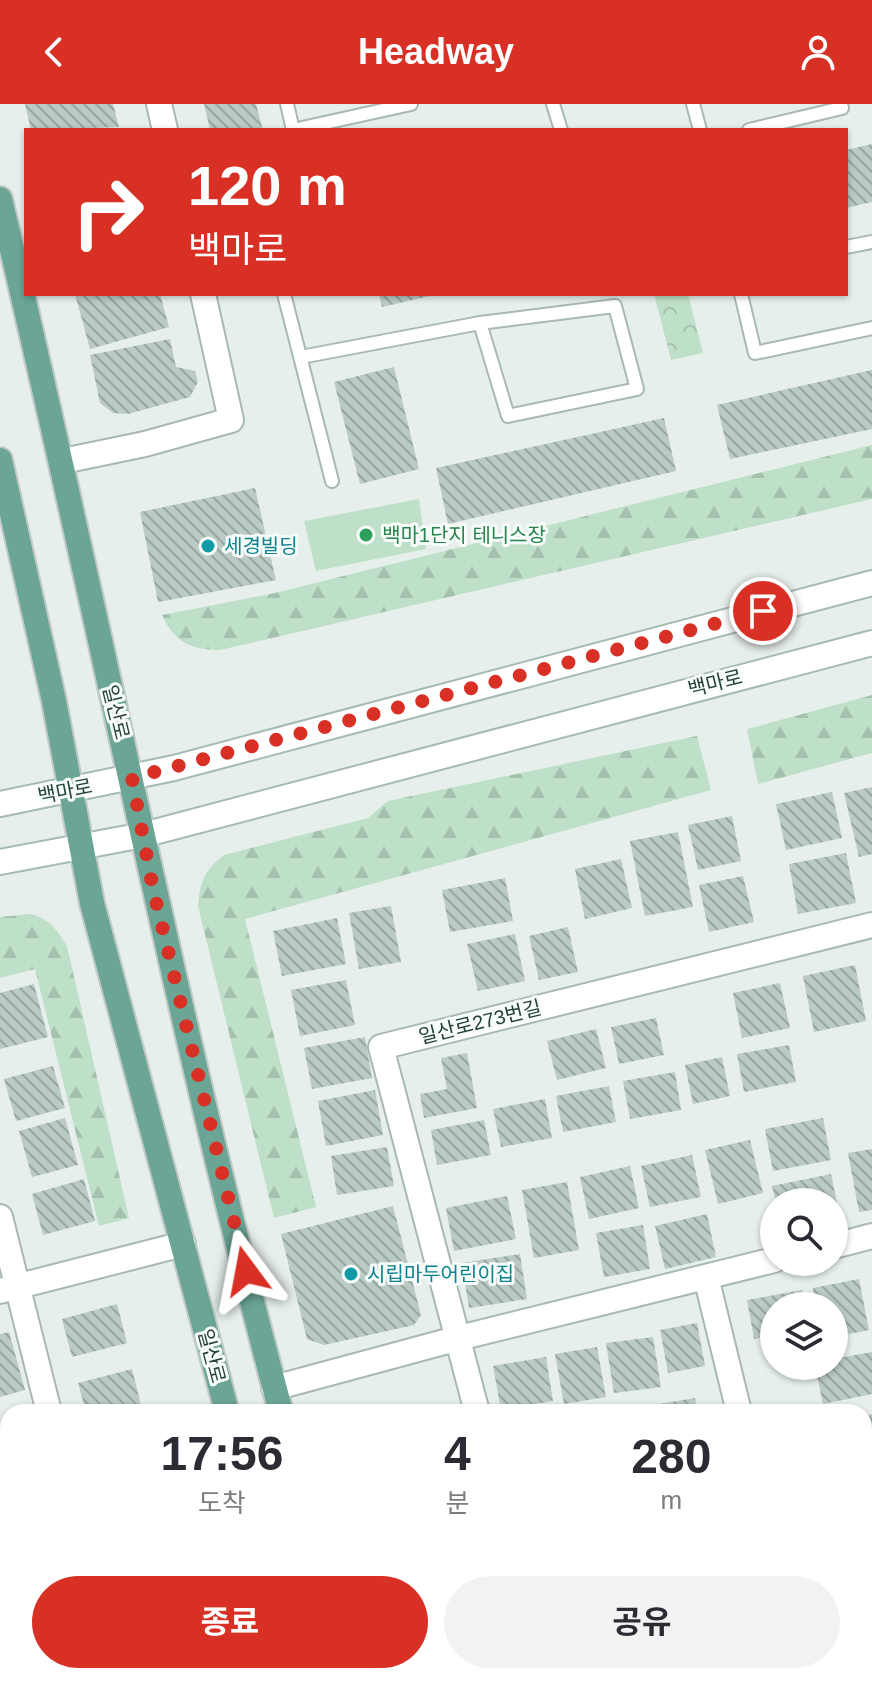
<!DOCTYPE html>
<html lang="ko">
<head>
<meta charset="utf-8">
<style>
  :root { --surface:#fff; --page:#f2f2f3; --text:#2b2b33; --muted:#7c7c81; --accent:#d93025 }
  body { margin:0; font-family:Arial,"Noto Sans KR",sans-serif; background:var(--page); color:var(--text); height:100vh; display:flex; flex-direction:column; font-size:30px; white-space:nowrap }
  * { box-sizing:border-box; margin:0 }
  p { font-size:26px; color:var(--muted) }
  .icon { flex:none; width:44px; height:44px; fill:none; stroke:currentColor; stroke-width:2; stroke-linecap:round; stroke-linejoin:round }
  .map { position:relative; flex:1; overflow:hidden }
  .sheet { position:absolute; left:0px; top:1300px; width:872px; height:280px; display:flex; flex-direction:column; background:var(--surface); border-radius:24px 24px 0 0; box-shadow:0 2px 6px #0004 }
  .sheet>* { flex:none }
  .guide { position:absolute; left:24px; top:24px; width:824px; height:168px; border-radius:0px; box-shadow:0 2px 6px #0004; background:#d93025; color:#fff; overflow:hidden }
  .fabs { position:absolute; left:760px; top:1084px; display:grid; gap:16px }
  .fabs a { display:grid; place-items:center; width:88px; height:88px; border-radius:50%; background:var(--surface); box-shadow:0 2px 6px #0004; font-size:40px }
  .pin { position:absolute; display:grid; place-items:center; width:68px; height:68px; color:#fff; margin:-34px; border:4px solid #fff; border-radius:50%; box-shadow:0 2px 8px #0007 }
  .me { position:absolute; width:88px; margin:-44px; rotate:347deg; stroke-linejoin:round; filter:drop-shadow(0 0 6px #0008) }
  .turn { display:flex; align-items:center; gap:28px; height:168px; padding:0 32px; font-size:36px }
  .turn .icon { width:104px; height:104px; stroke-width:2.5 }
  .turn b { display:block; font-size:56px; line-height:68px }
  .eta { display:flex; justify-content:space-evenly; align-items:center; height:136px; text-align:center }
  .eta b { font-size:48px; font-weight:700; line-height:56px }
  .button { display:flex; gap:16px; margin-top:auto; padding:16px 32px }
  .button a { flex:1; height:92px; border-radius:48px; background:var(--accent); color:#fff; font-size:32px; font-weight:700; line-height:92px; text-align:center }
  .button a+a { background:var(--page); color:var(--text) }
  header { display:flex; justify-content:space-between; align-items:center; height:104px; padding:0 32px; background:var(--accent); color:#fff; font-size:36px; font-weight:700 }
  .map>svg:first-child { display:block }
  .grass { fill:#bfe0c8 }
  .forest { fill:url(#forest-firs) }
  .park { fill:url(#park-crowns) }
  .building { fill:url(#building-back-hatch) }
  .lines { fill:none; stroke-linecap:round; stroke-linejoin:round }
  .service-casing { stroke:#a8b8b2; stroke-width:16 }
  .minor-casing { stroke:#a8b8b2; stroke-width:28 }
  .secondary-casing { stroke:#a4bbb3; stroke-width:28 }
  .primary-casing { stroke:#c2cac8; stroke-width:28 }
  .service { stroke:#fff; stroke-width:12 }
  .minor { stroke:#fff; stroke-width:24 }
  .secondary { stroke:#fff; stroke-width:24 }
  .primary { stroke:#6aa596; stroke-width:24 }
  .route { stroke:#d93025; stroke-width:14; stroke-dasharray:0 25.2 }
  .leisure-dot { fill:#2e9e5b; stroke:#f7fbf9; stroke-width:3 }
  .culture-dot { fill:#0f9aa8; stroke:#f7fbf9; stroke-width:3 }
  .labels { text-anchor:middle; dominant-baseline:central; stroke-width:6; stroke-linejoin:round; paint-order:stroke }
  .leisure-label { font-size:20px; fill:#27864d; stroke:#f7fbf9; text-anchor:start }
  .culture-label { font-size:20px; fill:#0d838f; stroke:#f7fbf9; text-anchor:start }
  .street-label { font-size:20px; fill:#24423a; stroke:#f7fbf9 }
</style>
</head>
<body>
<header><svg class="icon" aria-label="back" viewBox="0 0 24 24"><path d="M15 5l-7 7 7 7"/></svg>Headway<svg class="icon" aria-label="person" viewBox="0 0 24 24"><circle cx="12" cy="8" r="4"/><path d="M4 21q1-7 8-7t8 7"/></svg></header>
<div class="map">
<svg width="872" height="1580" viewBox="0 0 872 1580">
  <defs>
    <pattern id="forest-firs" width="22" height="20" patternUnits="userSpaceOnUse" patternTransform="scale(2)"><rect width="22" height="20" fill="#bfe0c8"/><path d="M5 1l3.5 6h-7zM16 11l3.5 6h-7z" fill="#a4c1ad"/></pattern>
    <pattern id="park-crowns" width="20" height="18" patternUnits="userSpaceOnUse" patternTransform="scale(2)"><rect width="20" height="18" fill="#bfe0c8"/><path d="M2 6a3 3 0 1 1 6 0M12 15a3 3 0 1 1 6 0" fill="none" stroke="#a4c1ad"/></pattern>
    <pattern id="building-back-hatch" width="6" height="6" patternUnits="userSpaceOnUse" patternTransform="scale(2)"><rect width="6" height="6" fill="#bbcac4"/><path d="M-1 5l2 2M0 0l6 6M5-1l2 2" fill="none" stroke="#98a6a0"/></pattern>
  </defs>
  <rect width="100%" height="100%" fill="#e6efeb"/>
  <path class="grass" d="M 419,395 L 426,445 L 316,467 L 304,417 Z"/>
  <path class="forest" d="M 872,341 L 872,395 L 220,546 C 191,546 174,538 162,511 L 275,489 Z
    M 872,591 L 872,649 L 758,680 L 747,625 Z
    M 697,632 L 711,686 L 245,815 L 316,1103 L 274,1114 L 198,802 C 200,778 204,766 224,751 L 368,714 L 388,697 Z
    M 31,810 C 50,815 57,826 67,842 L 129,1114 L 99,1122 L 35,865 L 0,874 L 0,813 Z"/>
  <path class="park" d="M 654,190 L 688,190 L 703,249 L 671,256 Z"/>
  <path class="building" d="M 25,0 L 113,0 L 119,23 L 31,26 Z
    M 204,0 L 256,0 L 263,26 L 210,26 Z
    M 872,40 L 872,98 L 846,104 L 846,46 Z
    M 75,190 L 160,190 L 169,223 L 90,245 Z
    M 379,190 L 434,190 L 434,191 L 382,203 Z
    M 170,235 L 176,263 L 195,267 L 198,278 L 190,293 L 128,310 L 113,309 L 100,299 L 90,251 Z
    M 394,263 L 419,365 L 360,380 L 334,278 Z
    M 872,266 L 872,325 L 730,355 L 717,301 Z
    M 664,314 L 676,367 L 448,420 L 436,364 Z
    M 255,384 L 276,476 L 158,498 L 140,408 Z
    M 872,683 L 872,750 L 859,753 L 844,689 Z
    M 832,688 L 842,734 L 786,746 L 776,700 Z
    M 732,712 L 741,757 L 698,766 L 688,721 Z
    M 678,728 L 693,803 L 645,812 L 630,737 Z
    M 846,749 L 856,799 L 798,810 L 789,760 Z
    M 621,755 L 632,804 L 585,815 L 575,765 Z
    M 743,772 L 754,818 L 709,828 L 699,781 Z
    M 505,774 L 513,817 L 450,828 L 442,786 Z
    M 391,802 L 401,858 L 359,865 L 349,809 Z
    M 337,814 L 346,860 L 282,872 L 273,827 Z
    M 568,823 L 578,868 L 539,876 L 529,832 Z
    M 515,830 L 525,877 L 478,887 L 467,840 Z
    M 855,861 L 866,917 L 814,928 L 803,872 Z
    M 346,876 L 355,921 L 300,932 L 291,886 Z
    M 780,879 L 790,924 L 742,934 L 733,889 Z
    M 34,880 L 48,933 L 0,945 L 0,889 Z
    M 656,914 L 664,951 L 619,960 L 611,923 Z
    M 596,925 L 606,964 L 557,976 L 547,937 Z
    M 365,933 L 372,974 L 312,985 L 304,944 Z
    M 789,941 L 796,978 L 744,988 L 737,950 Z
    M 467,949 L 477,1004 L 424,1014 L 420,990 L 447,985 L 441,954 Z
    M 722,953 L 730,992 L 693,1000 L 685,961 Z
    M 53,962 L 65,1004 L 16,1017 L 4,975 Z
    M 675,968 L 681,1006 L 630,1015 L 623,977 Z
    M 609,982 L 616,1018 L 563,1028 L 556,992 Z
    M 375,986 L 383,1031 L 326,1042 L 318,997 Z
    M 545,995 L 552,1034 L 501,1043 L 493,1005 Z
    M 65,1014 L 78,1061 L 32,1073 L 19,1027 Z
    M 823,1014 L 831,1056 L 773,1067 L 765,1025 Z
    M 484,1016 L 491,1051 L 437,1061 L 431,1026 Z
    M 750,1036 L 763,1089 L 718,1100 L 705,1046 Z
    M 387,1043 L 394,1082 L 337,1091 L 331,1052 Z
    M 872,1045 L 872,1106 L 859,1108 L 848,1049 Z
    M 692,1051 L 701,1093 L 650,1103 L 641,1062 Z
    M 630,1062 L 639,1104 L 589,1115 L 580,1073 Z
    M 831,1070 L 841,1118 L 834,1120 L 834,1098 L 776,1098 L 772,1082 Z
    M 84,1075 L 95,1117 L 43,1131 L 32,1090 Z
    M 567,1078 L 579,1146 L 534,1154 L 522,1086 Z
    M 507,1092 L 516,1135 L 454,1147 L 446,1104 Z
    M 393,1102 L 421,1211 L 414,1221 L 324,1241 L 307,1235 L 281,1130 Z
    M 707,1110 L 716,1153 L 665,1165 L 655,1122 Z
    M 643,1121 L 650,1165 L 604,1173 L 596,1129 Z
    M 520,1150 L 527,1195 L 469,1204 L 462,1159 Z
    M 859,1175 L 869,1226 L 834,1233 L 834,1202 L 816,1202 L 813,1184 Z
    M 802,1186 L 804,1202 L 774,1202 L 774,1232 L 754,1235 L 747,1196 Z
    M 117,1200 L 127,1239 L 72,1253 L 62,1215 Z
    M 697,1219 L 705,1262 L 668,1269 L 660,1226 Z
    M 9,1228 L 25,1286 L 0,1293 L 0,1230 Z
    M 653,1233 L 661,1283 L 614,1289 L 606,1239 Z
    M 597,1243 L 606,1293 L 564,1300 L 555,1250 Z
    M 872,1248 L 872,1290 L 823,1300 L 815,1262 L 834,1262 L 834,1255 Z
    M 546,1253 L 553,1297 L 501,1306 L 493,1262 Z
    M 132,1265 L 141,1301 L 115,1308 L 86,1308 L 78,1279 Z
    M 695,1294 L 697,1308 L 624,1308 L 624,1306 Z
    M 872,1310 L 872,1353 L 864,1354 L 864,1312 Z
    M 8,1322 L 8,1374 L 7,1374 L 0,1349 L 0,1324 Z
    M 5,1403 L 8,1463 L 0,1465 L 0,1404 Z
    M 8,1522 L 8,1572 L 57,1573 L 31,1580 L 9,1580 L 0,1547 L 0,1524 Z
    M 872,1564 L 872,1580 L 842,1580 L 841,1572 L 864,1572 L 864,1566 Z
    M 177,1572 L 223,1572 L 226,1580 L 176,1580 Z
    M 447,1572 L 471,1572 L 474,1580 L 410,1580 Z
    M 609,1572 L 669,1572 L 669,1574 L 610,1580 Z"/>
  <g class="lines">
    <g class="service-casing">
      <path id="service" d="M 287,0 L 293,26
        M 553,0 L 561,26
        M 693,0 L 700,26
        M 293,26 L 411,0
        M 749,26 L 842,4 L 841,0
        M 846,143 L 872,138
        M 284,190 L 332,377
        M 741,190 L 755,249 L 872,224
        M 301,253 L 480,219 L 615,202 L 637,285 L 508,312 L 480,219"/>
    </g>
    <g class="minor-casing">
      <path id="minor" d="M 159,0 L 165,26
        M 63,357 L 145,340 L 231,316 L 203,190
        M 0,1113 L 49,1308
        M 834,1142 L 872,1132
        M 706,1173 L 739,1308
        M 0,1187 L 183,1140
        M 274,1284 L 459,1234 L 774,1156
        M 477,1308 L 381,943 L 872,821
        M 0,1472 L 8,1470
        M 113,1572 L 115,1580
        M 540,1572 L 542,1580
        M 804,1572 L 805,1580"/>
    </g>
    <g class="secondary-casing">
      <path id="secondary" d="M 0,700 L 174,664 L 872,479
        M 0,758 L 143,731 L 872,539"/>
    </g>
    <g class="primary-casing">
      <path id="primary" d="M 0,95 C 97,498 173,907 281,1308
        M 0,356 L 54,597 L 92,799 L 227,1308
        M 292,1572 L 294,1580
        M 351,1572 L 354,1580"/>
    </g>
    <use href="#service" class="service"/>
    <use href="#minor" class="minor"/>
    <use href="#secondary" class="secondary"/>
    <use href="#primary" class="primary"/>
  </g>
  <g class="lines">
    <path class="route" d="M 246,1167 L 153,785 L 132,674 L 763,507"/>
  </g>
  <circle class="leisure-dot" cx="366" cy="431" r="8"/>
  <g class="culture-dot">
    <circle cx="208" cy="442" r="8"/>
    <circle cx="351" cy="1170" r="8"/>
  </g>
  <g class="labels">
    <g class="leisure-label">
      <text x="382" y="431">백마1단지 테니스장</text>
    </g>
    <g class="culture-label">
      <text x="224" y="442">세경빌딩</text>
      <text x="367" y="1170">시립마두어린이집</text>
    </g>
    <g class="street-label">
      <text transform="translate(715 579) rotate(-14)">백마로</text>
      <text transform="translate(116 608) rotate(76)">일산로</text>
      <text transform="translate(65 687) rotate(-11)">백마로</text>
      <text transform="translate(480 918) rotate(-14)">일산로273번길</text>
      <text transform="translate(212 1252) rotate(75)">일산로</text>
    </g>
  </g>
</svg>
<div class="fabs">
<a><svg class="icon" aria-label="search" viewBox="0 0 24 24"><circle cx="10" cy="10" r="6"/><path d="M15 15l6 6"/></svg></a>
<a><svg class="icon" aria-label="layers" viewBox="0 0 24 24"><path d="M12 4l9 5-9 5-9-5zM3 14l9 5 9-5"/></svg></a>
</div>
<div class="pin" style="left:763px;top:507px;background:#d93025"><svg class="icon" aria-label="arrive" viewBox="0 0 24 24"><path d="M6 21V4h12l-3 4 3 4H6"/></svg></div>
<svg class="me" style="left:246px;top:1167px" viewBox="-20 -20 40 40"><path d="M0-17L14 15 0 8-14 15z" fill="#d93025" stroke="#fff" stroke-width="4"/></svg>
<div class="guide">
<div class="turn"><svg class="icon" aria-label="right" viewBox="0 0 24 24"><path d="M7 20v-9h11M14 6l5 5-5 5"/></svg><div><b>120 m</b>백마로</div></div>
</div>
<section class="sheet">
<div class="eta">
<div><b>17:56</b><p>도착</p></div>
<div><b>4</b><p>분</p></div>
<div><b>280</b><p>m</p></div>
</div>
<div class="button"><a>종료</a><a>공유</a></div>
</section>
</div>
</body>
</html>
